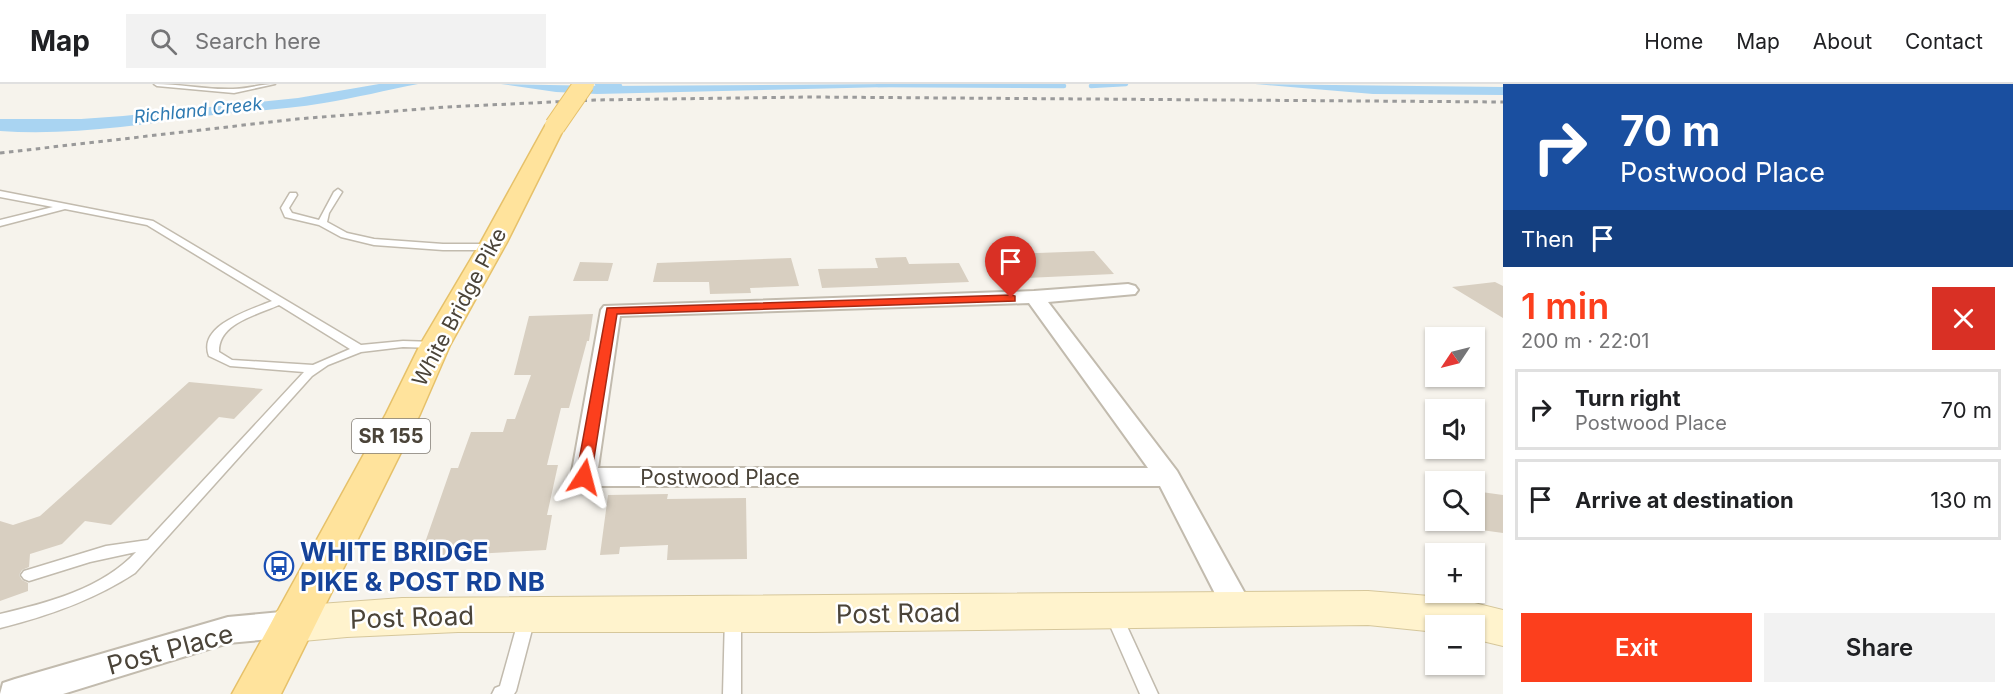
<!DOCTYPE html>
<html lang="en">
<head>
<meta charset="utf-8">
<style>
  :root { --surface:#fff; --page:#f2f2f2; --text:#202124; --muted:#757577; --line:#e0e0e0; --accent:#fc3f1d }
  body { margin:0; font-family:Inter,sans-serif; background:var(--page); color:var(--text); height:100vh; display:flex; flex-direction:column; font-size:22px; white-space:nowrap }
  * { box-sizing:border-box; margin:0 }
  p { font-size:20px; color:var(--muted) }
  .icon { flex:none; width:33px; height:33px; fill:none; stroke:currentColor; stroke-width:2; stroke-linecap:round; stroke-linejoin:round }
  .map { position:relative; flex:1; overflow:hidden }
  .sheet { display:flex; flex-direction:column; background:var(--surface); width:510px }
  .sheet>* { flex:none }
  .guide { background:#1a4fa0; color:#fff; overflow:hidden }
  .needle { width:39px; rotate:235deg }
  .controls { position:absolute; left:1425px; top:243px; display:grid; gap:12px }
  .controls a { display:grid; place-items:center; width:60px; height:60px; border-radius:0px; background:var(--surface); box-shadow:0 2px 4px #0004; font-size:30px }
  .pin { position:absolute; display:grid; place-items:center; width:51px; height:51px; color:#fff; margin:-62px -26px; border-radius:50% 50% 50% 0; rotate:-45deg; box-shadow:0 0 6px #0007 }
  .pin .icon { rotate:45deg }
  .me { position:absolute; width:66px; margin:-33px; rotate:9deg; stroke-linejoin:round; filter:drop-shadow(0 0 4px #0008) }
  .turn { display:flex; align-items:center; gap:21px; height:126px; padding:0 18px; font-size:27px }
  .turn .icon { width:78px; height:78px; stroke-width:2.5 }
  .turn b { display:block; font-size:42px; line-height:51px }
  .then { display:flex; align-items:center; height:57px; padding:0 18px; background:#0003; gap:12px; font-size:22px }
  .round { display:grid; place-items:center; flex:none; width:63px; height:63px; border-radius:0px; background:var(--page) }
  .overview { display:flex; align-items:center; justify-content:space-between; height:102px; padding:0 18px }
  h1 { font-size:36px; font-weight:600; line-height:45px; color:var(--accent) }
  .cta { display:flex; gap:12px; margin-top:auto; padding:12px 18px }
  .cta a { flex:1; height:69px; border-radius:0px; background:var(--accent); color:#fff; font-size:24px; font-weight:600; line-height:69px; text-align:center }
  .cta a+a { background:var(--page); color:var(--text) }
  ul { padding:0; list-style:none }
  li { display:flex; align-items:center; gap:18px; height:81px; margin:0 12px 9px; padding:0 6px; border:3px solid var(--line); border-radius:0px }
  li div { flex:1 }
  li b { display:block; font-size:22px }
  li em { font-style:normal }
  header { display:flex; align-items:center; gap:36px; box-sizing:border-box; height:84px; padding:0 30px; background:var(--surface); border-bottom:2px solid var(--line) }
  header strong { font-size:28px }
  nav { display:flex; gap:33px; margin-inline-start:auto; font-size:21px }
  .search { width:420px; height:54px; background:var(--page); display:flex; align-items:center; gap:15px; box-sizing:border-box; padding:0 21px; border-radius:0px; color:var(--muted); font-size:22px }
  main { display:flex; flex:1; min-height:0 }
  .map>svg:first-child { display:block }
  .water { fill:#a9d4f2 }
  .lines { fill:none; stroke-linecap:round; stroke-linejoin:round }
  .stream { stroke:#a9d4f2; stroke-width:4.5 }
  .building { fill:#d8cfc1 }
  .lane-casing { stroke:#c2bbae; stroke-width:3 }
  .street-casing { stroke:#c2bbae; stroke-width:4 }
  .secondary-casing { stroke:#d6c79b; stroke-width:2 }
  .primary-casing { stroke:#e6c16a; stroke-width:3 }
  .lane { fill:#fff; fill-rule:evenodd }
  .street { fill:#fff; fill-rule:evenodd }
  .secondary { fill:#fff3cd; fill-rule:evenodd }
  .primary { fill:#ffe39c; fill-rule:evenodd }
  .rail { stroke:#9a9a9a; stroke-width:3; stroke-dasharray:4.5 4.5; stroke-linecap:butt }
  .primary-bridge-casing { stroke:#e6c16a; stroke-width:22; stroke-linecap:butt }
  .primary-bridge { stroke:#ffe39c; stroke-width:20 }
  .route { fill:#fc3f1d; stroke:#a42913; stroke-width:1.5 }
  .labels { text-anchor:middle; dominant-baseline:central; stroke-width:5; stroke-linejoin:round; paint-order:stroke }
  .far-water-label { font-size:18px; font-style:italic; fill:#2e7ab2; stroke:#fff }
  .shield { fill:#fff; stroke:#817c74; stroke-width:1.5 }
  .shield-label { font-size:20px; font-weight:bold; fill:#4b4439 }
  .street-label { font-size:21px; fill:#4b4439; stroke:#fff }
  .near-transit-label { font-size:26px; font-weight:bold; fill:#164399; stroke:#fff; text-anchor:start }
  .near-street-label { font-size:26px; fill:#4b4439; stroke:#fff }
</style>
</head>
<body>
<header>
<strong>Map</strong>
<div class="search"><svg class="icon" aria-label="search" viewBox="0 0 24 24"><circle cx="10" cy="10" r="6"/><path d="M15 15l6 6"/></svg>Search here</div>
<nav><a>Home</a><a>Map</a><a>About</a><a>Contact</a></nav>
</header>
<main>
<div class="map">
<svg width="1503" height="610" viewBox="0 0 1503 610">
  <rect width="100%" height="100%" fill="#f6f3ec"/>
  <path class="water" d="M 379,0 L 418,0 C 387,6 355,14 324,19 C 284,26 245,27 205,32 C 138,41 68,52 0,47 L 0,35 L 81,35 L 123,32 L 298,14 Z
    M 501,0 L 605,2 L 888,0 L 889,3 L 597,10 L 556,8 Z
    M 1255,0 L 1503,3 L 1503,11 L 1373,10 Z"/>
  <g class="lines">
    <path class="stream" d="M 597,0 L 620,2
      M 878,1 L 1064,2
      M 1091,2 L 1126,0"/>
  </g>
  <path class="building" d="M 1094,167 L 1114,190 L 1026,194 L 1009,170 Z
    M 906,173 L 909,180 L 959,179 L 969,198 L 822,204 L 818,185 L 878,184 L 875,174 Z
    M 791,174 L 799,202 L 750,204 L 751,209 L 710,210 L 709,198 L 653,198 L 657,179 Z
    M 580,178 L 613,179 L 608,197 L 573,197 Z
    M 1495,198 L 1503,202 L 1503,234 L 1452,203 Z
    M 593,230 L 589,257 L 587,257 L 569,324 L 561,324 L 547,381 L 558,381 L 547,431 L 552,431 L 546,466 L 420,473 L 451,384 L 458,384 L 471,348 L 503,348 L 507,335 L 515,335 L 531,291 L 514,291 L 529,232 Z
    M 189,298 L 263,305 L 234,335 L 219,333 L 111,441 L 85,437 L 62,460 L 30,470 L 29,483 L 22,486 L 19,491 L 22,496 L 28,499 L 28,507 L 0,517 L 0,437 L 13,441 L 40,432 Z
    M 1474,407 L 1503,411 L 1503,449 L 1474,445 Z
    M 668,410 L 667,415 L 746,414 L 747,475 L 667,476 L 668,461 L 620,463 L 619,470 L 600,471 L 608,411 Z"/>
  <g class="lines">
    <g class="lane-casing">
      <path id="lane" d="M 154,0 C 180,0 207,6 233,5 C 247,5 261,0 275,0 L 234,9 L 157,2 Z
        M 338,105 L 342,108 L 329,129 L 327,138 L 347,149 L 374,155 L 443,160 L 491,160 L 496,163 L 491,166 L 443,166 L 374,161 L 341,153 L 319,141 L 285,133 L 281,124 L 290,109 L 296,109 L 297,111 L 289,124 L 292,129 L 319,136 L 334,108 Z
        M 0,107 L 153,137 L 361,261 L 403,257 L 435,258 L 441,261 L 435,264 L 403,263 L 361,268 L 328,281 L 312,292 L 135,489 C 94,516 48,532 0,544 L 0,530 C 47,519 102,505 136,468 L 90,478 L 29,497 L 24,495 L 21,491 L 24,487 L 106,462 L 148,456 L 304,288 L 230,282 L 209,272 C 197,241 251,226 272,217 L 147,141 L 65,125 L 0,142 L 0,136 L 53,123 L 0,113 ZM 279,221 L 350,265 L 313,281 L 232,276 L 219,268 C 218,239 257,231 279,221 Z
        M 1113,523 L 1119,525 L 1158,610 L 1140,610 L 1105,530 L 1107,525 Z
        M 733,525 L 739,527 L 741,532 L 741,610 L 723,610 L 725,532 L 727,527 Z
        M 527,527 L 533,529 L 535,534 L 516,607 L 514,610 L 492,610 L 495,604 L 500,602 L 519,534 L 521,529 Z"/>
    </g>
    <g class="street-casing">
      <path id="street" d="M 1128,200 L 1135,202 L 1138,206 L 1135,210 L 1048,218 L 1177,387 L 1253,524 L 1249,533 L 1238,536 L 1227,533 L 1160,402 L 584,402 L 575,399 L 571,393 L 601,226 L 604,222 L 1034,207 ZM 1029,219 L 1148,384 L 598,384 L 620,232 Z
        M 292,527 L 303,531 L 307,540 L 303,549 L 292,553 L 228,559 L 63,610 L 0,610 L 3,599 L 15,595 L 228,533 Z"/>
    </g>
    <g class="secondary-casing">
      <path id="secondary" d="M 1368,507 L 1454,514 L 1503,526 L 1503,562 L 1474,555 L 1474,542 L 1436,542 L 1436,548 L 1368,541 L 814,548 L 458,548 L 347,553 L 292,558 L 277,553 L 271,540 L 277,527 L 292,522 L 402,514 Z"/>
    </g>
    <g class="primary-casing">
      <path id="primary" d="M 555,36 L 562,38 L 565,42 L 507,158 L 450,261 L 420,330 L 281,610 L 232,610 L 386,330 L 420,261 L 481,158 L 545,42 L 548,38 Z"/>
    </g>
    <use href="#lane" class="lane"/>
    <use href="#street" class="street"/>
    <use href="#secondary" class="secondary"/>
    <use href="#primary" class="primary"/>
    <path class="rail" d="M 0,69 L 297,35 L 446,23 L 595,16 L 811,13 L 1503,18"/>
    <g class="primary-bridge-casing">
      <path id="primary-bridge" d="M 555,42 L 584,0"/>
    </g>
    <use href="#primary-bridge" class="primary-bridge"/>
  </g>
  <path class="route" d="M 1011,211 L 1015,212 L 1015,217 L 617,230 L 591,393 L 589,397 L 578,397 L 576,393 L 607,224 Z"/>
  <defs>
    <g id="bus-ring" transform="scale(1.5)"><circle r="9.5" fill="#fff" stroke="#1a4fb4" stroke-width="1.5"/><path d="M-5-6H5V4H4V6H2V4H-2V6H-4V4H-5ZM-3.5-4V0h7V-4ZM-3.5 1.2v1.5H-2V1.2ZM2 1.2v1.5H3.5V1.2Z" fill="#1a4fb4"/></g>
  </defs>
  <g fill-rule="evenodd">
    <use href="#bus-ring" x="279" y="482"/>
  </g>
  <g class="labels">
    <g class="far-water-label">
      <text transform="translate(198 26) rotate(-6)">Richland Creek</text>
    </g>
    <rect class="shield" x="352" y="335" width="78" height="34" rx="4.5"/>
    <g class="shield-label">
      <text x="391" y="352">SR 155</text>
    </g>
    <g class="street-label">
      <text transform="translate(459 223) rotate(-62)">White Bridge Pike</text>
      <text x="720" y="393">Postwood Place</text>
    </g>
    <g class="near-transit-label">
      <text x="300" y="467">WHITE BRIDGE<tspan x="300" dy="30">PIKE &amp; POST RD NB</tspan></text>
    </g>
    <g class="near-street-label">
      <text transform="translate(898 529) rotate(-1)">Post Road</text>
      <text transform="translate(412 533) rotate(-2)">Post Road</text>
      <text transform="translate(170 565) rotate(-15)">Post Place</text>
    </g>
  </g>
</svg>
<div class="controls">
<a><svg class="needle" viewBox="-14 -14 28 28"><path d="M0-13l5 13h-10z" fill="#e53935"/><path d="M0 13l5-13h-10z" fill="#757577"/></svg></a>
<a><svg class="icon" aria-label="sound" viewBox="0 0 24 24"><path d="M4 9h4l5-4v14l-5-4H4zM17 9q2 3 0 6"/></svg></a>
<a><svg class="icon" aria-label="search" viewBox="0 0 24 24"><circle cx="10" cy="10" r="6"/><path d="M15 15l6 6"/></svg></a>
<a>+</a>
<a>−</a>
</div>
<div class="pin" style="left:1011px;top:214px;background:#d93025"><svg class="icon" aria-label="arrive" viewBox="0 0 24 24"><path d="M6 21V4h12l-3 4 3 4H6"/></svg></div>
<svg class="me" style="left:584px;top:393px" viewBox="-20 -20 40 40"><path d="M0-17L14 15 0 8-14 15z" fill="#fc3f1d" stroke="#fff" stroke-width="4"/></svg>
</div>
<section class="sheet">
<div class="guide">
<div class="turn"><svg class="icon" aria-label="right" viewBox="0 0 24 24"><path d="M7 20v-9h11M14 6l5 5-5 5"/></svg><div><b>70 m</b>Postwood Place</div></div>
<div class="then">Then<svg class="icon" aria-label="arrive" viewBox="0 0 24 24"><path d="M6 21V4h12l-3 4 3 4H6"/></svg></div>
</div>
<div class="overview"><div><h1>1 min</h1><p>200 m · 22:01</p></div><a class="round" style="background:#d93025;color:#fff"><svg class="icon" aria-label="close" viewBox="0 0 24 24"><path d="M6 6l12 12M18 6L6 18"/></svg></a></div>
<ul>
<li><svg class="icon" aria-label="right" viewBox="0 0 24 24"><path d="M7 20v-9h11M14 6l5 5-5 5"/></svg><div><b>Turn right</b><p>Postwood Place</p></div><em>70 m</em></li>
<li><svg class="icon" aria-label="arrive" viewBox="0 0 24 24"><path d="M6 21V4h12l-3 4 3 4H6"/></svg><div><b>Arrive at destination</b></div><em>130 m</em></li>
</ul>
<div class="cta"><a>Exit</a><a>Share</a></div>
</section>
</main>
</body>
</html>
